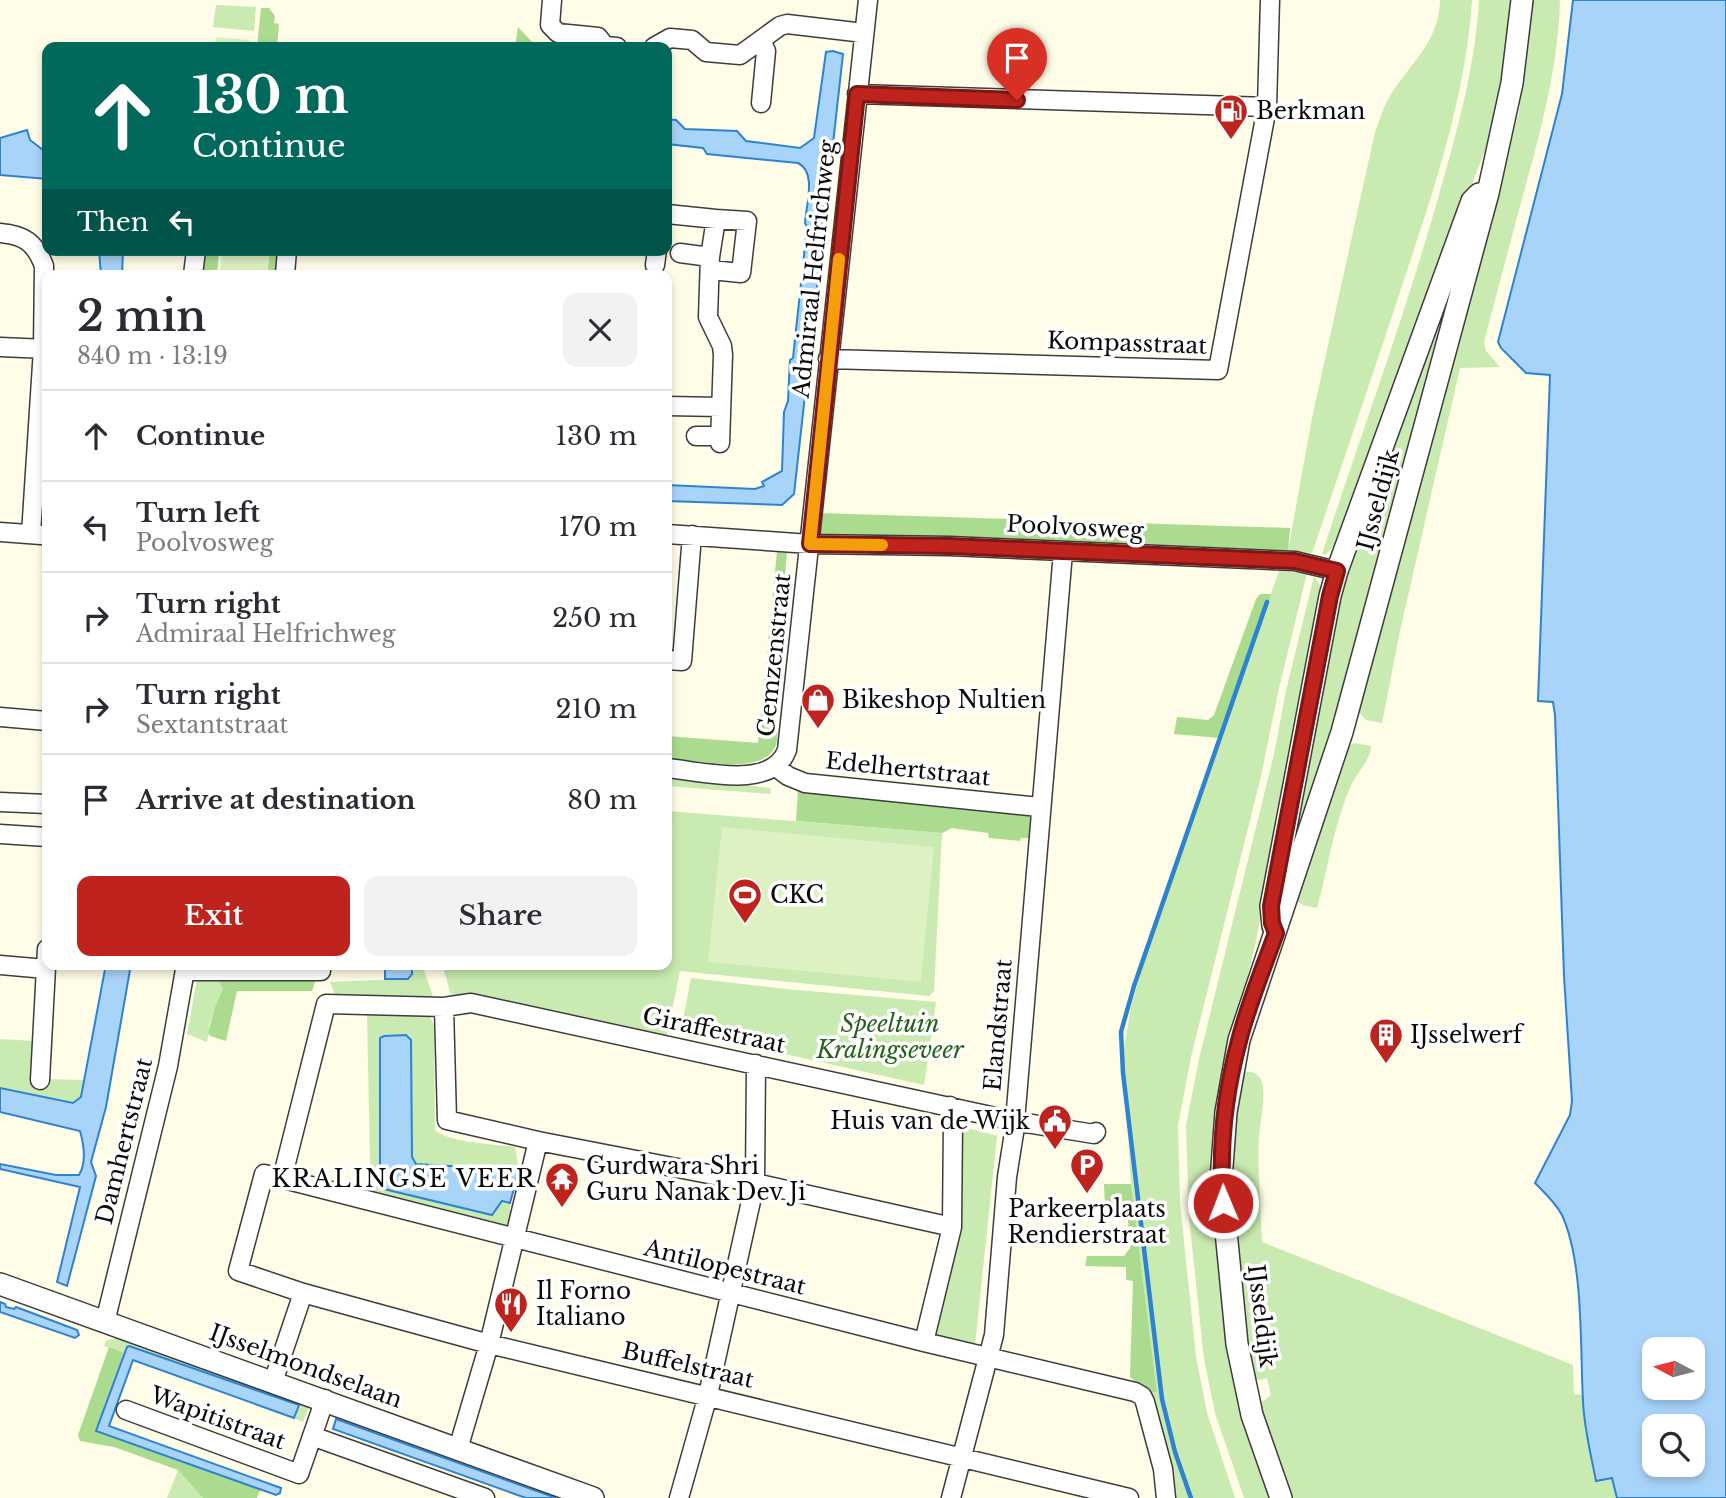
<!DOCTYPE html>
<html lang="en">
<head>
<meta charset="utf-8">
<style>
  :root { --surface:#fff; --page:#f2f2f3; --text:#2b2b33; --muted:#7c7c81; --line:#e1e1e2; --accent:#be231e }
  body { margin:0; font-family:"Libre Baskerville",serif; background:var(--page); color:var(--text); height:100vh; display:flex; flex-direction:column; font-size:26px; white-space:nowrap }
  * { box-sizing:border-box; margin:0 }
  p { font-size:23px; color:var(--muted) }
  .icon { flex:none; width:38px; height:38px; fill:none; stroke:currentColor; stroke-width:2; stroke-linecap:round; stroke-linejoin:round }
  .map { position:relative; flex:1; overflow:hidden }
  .side { position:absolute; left:42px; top:270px; width:630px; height:700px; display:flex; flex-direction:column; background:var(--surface); border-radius:14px; box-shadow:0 4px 10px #0003 }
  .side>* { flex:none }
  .hud { position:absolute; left:42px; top:42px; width:630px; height:214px; border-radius:14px; box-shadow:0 4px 10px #0003; background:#00695c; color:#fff; overflow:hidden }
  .needle { width:46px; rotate:277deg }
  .fabs { position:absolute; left:1642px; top:1337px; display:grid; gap:14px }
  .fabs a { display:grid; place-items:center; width:63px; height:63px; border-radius:14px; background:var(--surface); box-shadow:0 4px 10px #0003; font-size:35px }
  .pin { position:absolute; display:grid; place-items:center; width:60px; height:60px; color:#fff; margin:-72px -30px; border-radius:50% 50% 50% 0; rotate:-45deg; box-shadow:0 0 7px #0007 }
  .pin .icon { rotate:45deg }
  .me { position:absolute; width:77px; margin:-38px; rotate:359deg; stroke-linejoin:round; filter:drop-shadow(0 0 5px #0008) }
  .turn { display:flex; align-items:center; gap:24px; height:147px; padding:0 35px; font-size:32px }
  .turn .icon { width:91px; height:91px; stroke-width:2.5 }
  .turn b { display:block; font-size:49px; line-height:60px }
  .then { display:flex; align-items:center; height:66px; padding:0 35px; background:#0003; gap:14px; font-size:26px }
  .round { display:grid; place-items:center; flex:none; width:74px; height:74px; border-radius:14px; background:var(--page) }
  .summary { display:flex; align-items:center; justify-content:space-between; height:119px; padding:0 35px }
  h1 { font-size:42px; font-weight:600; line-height:52px }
  .button { display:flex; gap:14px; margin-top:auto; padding:14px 35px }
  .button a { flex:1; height:80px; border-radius:14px; background:var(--accent); color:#fff; font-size:28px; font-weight:600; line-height:80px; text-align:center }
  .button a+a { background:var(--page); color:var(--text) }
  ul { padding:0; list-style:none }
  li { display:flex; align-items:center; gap:21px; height:91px; padding:0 35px; border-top:2px solid var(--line) }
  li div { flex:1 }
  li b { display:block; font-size:26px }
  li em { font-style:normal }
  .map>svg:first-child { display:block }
  .green { fill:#c9eab0 }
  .forest { fill:#aadb8e }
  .pitch { fill:#ddf1c2 }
  .water { fill:#a9d4f9; stroke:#2d83d2; stroke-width:2; fill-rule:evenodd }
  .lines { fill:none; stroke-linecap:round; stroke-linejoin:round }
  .stream { stroke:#2d83d2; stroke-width:4.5 }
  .minor-casing { stroke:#3d3d3d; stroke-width:21 }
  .tertiary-casing { stroke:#3d3d3d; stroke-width:24 }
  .minor { stroke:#fff; stroke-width:18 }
  .tertiary { stroke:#fff; stroke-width:21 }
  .route-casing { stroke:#7c1714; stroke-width:18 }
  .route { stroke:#be231e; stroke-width:12 }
  .slow { stroke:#f59e0b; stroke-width:12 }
  .labels { text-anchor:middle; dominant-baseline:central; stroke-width:7; stroke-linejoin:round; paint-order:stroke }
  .poi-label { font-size:23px; fill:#0a0a0a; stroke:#fff; text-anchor:start }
  .street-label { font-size:23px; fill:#0a0a0a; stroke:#fff }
  .park-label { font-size:23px; font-style:italic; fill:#226319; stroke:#fff }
  .neighbourhood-label { font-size:24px; letter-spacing:2px; fill:#0a0a0a; stroke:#fff }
</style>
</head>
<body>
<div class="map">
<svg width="1726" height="1498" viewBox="0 0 1726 1498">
  <rect width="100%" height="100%" fill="#fffce7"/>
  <path class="green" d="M 1440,0 L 1472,0 C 1466,96 1434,189 1404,280 C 1374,371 1343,462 1312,553 L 1288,551 L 1312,418 L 1375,132 C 1380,120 1383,107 1390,96 C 1410,63 1439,43 1440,0 Z
    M 1479,0 L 1514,0 L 1501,108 L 1335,545 L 1325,555 L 1322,554 C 1360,437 1403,321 1437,202 C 1456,135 1475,70 1479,0 Z
    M 1532,0 L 1560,0 C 1558,71 1539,138 1520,206 C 1508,251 1496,297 1484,342 L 1486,351 L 1500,367 L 1460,368 L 1400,631 L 1382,723 L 1366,720 L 1357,710 L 1519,112 L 1531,22 Z
    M 216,5 L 256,7 L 254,31 L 213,27 Z
    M 1462,250 L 1383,559 L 1287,878 L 1337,599 Z
    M 1279,571 L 1307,573 L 1279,688 L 1261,776 L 1191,1057 L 1178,1125 L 1180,1203 L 1196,1357 L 1207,1413 L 1235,1498 L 1173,1498 L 1148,1392 L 1157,1391 L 1131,1184 L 1123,1055 L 1131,1007 L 1160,904 Z
    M 1314,576 L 1322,588 L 1256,941 L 1232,1043 L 1216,1209 L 1274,1498 L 1244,1498 L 1215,1413 L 1204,1359 L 1189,1217 L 1186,1125 L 1199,1059 L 1274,754 L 1286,691 Z
    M 1355,743 L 1371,746 C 1371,759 1357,773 1351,785 C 1334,824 1328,867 1317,908 L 1303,905 L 1297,901 L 1347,746 Z
    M 667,776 L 770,788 L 771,794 L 667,786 Z
    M 667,811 L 942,833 L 934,991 L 929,996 L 680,971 L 666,1040 L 451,995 L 442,964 L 667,964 Z
    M 412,964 L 422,964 L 434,1000 L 336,997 L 330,982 L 408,979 L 412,974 Z
    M 691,978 L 786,989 L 936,1002 L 924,1085 L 681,1031 Z
    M 197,979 L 217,979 L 223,989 L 210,1022 L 207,1042 L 187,1034 Z
    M 367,1015 L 429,1015 L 434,1025 L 435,1130 C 448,1143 496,1144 515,1147 L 519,1170 L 416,1164 L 412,1157 L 380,1185 L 510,1203 L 510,1229 L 371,1204 Z
    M 0,1039 L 34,1041 L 42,1079 L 85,1080 L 82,1097 L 73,1103 L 0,1088 Z
    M 1246,1072 C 1254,1071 1260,1075 1262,1083 C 1266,1099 1260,1121 1259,1137 C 1257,1172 1261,1207 1262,1242 L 1573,1365 L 1574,1394 L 1583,1395 L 1586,1433 L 1596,1481 L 1612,1478 L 1617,1498 L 1288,1498 L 1259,1404 L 1271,1395 L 1267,1378 L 1257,1380 L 1248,1365 L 1231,1215 L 1232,1135 L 1240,1075 Z
    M 957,1125 L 997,1136 L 975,1345 L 931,1334 Z
    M 122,1336 L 310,1405 L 303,1422 L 294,1418 L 298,1405 L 127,1347 L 124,1353 L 104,1346 L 106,1341 Z
    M 178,1470 L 203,1498 L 167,1498 Z"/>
  <path class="forest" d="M 261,8 L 269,8 L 275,16 L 274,23 L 279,24 L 277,47 L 257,47 Z
    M 518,27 L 532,42 L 532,47 L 515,47 Z
    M 199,250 L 219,250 L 217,275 L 202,275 Z
    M 270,250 L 280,250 L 278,275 L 267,275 Z
    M 819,513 L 1290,528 L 1288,551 L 857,542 L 817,535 Z
    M 777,552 L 787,553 L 770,726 L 778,727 C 777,735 778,743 774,749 C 759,775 692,761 667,759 L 667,736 L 758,743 Z
    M 1260,594 L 1271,594 L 1220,738 L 1174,734 L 1177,717 L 1208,720 L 1214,715 L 1256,599 Z
    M 798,790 L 1030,816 L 1029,838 L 1021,838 L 1020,841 L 989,838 L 988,833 L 952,828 L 942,833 L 796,821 Z
    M 217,979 L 221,980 L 316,979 L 312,991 L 237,991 L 226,1041 L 210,1036 L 208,1033 L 215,1007 L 223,989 Z
    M 1104,1184 L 1131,1184 L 1157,1392 L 1148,1392 L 1130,1377 L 1133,1281 L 1126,1280 L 1126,1267 L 1085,1266 L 1087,1256 L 1124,1256 L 1130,1248 L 1127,1207 L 1105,1207 Z
    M 109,1347 L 124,1353 L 97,1431 L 261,1489 L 257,1498 L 203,1498 L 178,1470 L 114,1447 L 80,1441 L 78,1435 Z"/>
  <path class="pitch" d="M 216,37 L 249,40 L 248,47 L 215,47 Z
    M 222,250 L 269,254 L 267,275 L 220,275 Z
    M 722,827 L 934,847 L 921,982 L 708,962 Z
    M 667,828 L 673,829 L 667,895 Z"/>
  <path class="water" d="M 1573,0 L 1726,0 L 1726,1498 L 1617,1498 L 1612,1478 L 1596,1481 C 1591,1455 1584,1428 1583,1401 C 1580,1348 1584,1263 1562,1215 C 1555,1202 1545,1193 1535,1183 L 1570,1115 L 1572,1101 L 1564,976 L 1555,715 L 1553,702 L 1538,701 L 1550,375 L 1526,373 L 1501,348 L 1498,342 L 1562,94 ZM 1692,1349 L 1692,1388 L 1654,1388 L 1654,1349 ZM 1692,1426 L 1692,1465 L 1654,1465 L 1654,1426 Z
    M 833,51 L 843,54 L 794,494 L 782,505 L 667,501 L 667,485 L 755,489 L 764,486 L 762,482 L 782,471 L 784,412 L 788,401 L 790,360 L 793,358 L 807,227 L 805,223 C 806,205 817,172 798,163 L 707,154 L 703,148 L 667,144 L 667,119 L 676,120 L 685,129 L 737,131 L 746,141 L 800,148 L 814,138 L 826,52 Z
    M 27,130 L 30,140 L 47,153 L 47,179 L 0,175 L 0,138 Z
    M 99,250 L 123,250 L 122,275 L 101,275 Z
    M 106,964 L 131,964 L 106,1107 L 91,1162 L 96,1176 L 67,1286 L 57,1282 L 80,1187 L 0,1169 L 0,1164 L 56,1175 L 79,1175 C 87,1162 84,1145 80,1131 L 0,1112 L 0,1088 L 73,1103 L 81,1097 Z
    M 385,964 L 412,964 L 412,974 L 408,979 L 385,979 Z
    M 406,1035 L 411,1040 L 412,1157 L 416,1164 L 519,1170 L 510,1203 L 502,1201 L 492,1215 L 384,1189 L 380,1185 L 380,1038 L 384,1036 Z
    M 0,1302 L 5,1304 L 6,1307 L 14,1309 L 16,1307 L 69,1327 L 77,1330 L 79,1335 L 75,1338 L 0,1312 Z
    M 129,1346 L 299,1405 L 294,1418 L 133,1360 L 109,1426 L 281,1488 L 280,1493 L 276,1495 L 96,1431 L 127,1347 Z
    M 336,1419 L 556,1498 L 526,1498 L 333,1429 Z"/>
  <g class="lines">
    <path class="stream" d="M 1191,1498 L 1175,1452 L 1162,1399 L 1123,1073 L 1121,1032 L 1134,986 L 1267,602"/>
    <g class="minor-casing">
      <path id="minor" d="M 552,0 L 550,25 L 558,33 L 598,37 L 605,46 L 617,47
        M 654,47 L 670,38 L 692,40 L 706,52 L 740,55 L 780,26 L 787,24 L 864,33
        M 857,94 L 1267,107
        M 761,103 L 766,51 L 761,40
        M 667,214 L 716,219 L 710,257 L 708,317 L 722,346 L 723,355 L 720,443
        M 0,233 C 24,235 35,242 44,266 L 43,349 L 31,534
        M 680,253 L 710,257
        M 655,265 L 657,250
        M 711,270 L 741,273 L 747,221 L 716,219
        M 193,275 L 196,250
        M 285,275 L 287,250
        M 0,347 L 47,349
        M 828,359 L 1218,370 L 1267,107 L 1270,0
        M 667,406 L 721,407
        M 696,436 L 720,436
        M 0,532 L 41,535
        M 667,534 L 810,544 L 950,546 L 1295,561 L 1337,571
        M 667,660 L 682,661 L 692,535
        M 0,717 L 47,721
        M 776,767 L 788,776 L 805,783 L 1039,807
        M 667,768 C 701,771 772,791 787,750 L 868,0
        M 0,802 L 47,804
        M 0,834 L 47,837
        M 0,965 L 46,969
        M 185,971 L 321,971 L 321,964
        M 444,1007 L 447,1120 L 538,1141 L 489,1344 L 458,1449
        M 40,1080 L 47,949
        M 538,1141 L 755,1183 L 952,1227
        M 282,1179 L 326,1004 L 444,1007 L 471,1003 L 1014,1121 L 1094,1134 L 1096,1132
        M 105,1322 L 168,1066 L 186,964
        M 924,1342 L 952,1227 L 953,1120 L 950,1106
        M 273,1382 L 303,1293
        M 126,1410 L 299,1474 L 325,1399
        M 312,1436 L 485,1498
        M 679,1498 L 708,1395 L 755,1183 L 756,1064
        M 951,1498 L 994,1335 L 1007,1177 L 1014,1133 L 1063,552
        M 1129,1498 L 489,1344 L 303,1293 L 238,1271 L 264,1174 L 924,1342 L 1135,1392 L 1142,1396 L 1145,1402 L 1163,1469 L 1166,1498"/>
    </g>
    <g class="tertiary-casing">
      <path id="tertiary" d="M 1273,926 L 1271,906 L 1330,596 L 1337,571 L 1472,201 L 1479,194
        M 0,1284 L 593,1498
        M 1281,1498 L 1252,1415 L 1237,1344 L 1221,1180 L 1226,1112 L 1239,1040 L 1342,732 L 1488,193 L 1512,83 L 1522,0"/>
    </g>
    <use href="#minor" class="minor"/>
    <use href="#tertiary" class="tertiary"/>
  </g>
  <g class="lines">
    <g class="route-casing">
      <path id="route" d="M 1017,100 L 857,94 L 810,544 L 950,546 L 1295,561 L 1337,571 L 1330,596 L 1271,906 L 1272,923 L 1276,933 C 1263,969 1248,1005 1239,1041 C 1225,1093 1219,1149 1223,1203"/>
    </g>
    <use href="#route" class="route"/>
    <path class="slow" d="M 839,259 L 810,544 L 882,545"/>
  </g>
  <defs>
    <g id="fuel-pin" transform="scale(1.75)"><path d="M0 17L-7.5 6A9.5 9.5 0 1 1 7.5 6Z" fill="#be231e" stroke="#fff"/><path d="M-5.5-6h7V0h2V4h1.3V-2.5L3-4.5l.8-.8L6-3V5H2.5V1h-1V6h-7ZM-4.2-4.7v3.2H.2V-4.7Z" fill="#fff"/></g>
    <g id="shop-pin" transform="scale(1.75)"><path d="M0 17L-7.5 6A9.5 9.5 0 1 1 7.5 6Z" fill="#be231e" stroke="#fff"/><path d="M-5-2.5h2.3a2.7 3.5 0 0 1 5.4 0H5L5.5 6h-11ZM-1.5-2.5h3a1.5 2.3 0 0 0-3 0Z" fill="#fff"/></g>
    <g id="stadium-pin" transform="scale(1.75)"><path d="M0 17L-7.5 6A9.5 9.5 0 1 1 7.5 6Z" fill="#be231e" stroke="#fff"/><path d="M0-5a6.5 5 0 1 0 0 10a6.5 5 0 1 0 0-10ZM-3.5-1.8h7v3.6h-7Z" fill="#fff"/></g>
    <g id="building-pin" transform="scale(1.75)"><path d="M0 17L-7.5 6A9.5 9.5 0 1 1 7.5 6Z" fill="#be231e" stroke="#fff"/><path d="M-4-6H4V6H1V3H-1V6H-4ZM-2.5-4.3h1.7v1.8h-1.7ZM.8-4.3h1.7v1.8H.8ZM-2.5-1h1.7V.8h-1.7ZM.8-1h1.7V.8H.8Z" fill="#fff"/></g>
    <g id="civic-pin" transform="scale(1.75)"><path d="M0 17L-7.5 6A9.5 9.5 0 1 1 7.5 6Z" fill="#be231e" stroke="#fff"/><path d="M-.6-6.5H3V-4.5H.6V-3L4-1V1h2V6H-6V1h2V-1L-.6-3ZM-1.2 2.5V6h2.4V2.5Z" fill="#fff"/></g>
    <g id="parking-pin" transform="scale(1.75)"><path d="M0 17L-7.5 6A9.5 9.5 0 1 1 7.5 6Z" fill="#be231e" stroke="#fff"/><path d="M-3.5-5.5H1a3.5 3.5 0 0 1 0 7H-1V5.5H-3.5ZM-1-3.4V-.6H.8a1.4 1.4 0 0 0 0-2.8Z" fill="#fff"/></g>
    <g id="temple-pin" transform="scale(1.75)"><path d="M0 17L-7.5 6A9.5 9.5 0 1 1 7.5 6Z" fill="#be231e" stroke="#fff"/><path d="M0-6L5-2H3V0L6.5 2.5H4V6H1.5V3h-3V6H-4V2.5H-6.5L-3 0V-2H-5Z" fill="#fff"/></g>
    <g id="restaurant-pin" transform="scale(1.75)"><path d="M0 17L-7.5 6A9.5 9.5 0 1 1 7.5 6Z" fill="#be231e" stroke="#fff"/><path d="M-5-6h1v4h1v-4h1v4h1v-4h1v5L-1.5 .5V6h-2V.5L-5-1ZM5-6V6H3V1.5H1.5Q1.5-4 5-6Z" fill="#fff"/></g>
  </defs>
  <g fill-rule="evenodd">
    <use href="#fuel-pin" x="1231" y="111"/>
    <use href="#shop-pin" x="818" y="700"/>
    <use href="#stadium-pin" x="745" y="895"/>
    <use href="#building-pin" x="1386" y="1035"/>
    <use href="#civic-pin" x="1055" y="1121"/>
    <use href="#parking-pin" x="1087" y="1165"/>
    <use href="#temple-pin" x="562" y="1179"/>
    <use href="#restaurant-pin" x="511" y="1304"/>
  </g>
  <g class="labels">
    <g class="poi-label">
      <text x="1256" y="111">Berkman</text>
      <text x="842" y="700">Bikeshop Nultien</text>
      <text x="770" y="895">CKC</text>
      <text x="1410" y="1035">IJsselwerf</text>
      <text x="1030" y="1121" text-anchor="end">Huis van de Wijk</text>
      <text x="586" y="1166">Gurdwara Shri<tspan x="586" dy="26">Guru Nanak Dev Ji</tspan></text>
      <text x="1087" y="1209" text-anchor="middle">Parkeerplaats<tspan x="1087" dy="26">Rendierstraat</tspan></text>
      <text x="536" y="1291">Il Forno<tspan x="536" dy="26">Italiano</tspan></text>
    </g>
    <g class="street-label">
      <text transform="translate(814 269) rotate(-84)">Admiraal Helfrichweg</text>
      <text transform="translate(1127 343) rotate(2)">Kompasstraat</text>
      <text transform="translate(1378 500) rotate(-75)">IJsseldijk</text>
      <text transform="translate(1075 527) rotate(3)">Poolvosweg</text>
      <text transform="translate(774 655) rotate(-84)">Gemzenstraat</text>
      <text transform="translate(908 769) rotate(6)">Edelhertstraat</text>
      <text transform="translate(998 1025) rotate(-85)">Elandstraat</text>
      <text transform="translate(714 1030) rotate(12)">Giraffestraat</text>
      <text transform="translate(124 1141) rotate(-76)">Damhertstraat</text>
      <text transform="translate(725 1267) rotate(14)">Antilopestraat</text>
      <text transform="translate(1262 1316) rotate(83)">IJsseldijk</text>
      <text transform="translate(688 1365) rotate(13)">Buffelstraat</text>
      <text transform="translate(306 1366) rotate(20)">IJsselmondselaan</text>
      <text transform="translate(218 1418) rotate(20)">Wapitistraat</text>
    </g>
    <g class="park-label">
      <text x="890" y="1024">Speeltuin<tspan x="890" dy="26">Kralingseveer</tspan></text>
    </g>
    <g class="neighbourhood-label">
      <text x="404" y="1178">KRALINGSE VEER</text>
    </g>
  </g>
</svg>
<div class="fabs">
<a><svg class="needle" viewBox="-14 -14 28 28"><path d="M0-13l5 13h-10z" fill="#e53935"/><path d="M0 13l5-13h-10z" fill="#7c7c81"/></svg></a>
<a><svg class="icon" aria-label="search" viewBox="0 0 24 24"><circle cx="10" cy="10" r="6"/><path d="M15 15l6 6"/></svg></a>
</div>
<div class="pin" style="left:1017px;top:100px;background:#d93025"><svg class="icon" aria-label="arrive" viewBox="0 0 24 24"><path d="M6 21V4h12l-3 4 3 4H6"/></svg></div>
<svg class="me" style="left:1223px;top:1203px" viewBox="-20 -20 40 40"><circle r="17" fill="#be231e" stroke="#fff" stroke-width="3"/><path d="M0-11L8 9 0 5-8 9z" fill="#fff"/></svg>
<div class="hud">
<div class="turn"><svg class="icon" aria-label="ahead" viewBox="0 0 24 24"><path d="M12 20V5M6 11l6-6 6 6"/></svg><div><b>130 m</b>Continue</div></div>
<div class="then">Then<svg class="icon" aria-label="left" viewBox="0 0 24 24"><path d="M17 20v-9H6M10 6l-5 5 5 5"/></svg></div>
</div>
<section class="side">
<div class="summary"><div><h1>2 min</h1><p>840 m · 13:19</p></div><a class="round"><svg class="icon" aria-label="close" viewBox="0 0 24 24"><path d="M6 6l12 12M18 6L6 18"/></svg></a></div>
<ul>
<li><svg class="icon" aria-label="ahead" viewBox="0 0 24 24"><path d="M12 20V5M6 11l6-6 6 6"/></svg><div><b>Continue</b></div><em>130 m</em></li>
<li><svg class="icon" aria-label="left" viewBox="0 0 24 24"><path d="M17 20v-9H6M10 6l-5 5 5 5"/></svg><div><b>Turn left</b><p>Poolvosweg</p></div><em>170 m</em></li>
<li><svg class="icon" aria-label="right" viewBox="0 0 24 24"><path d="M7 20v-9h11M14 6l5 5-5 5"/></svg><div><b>Turn right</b><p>Admiraal Helfrichweg</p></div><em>250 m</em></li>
<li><svg class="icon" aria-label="right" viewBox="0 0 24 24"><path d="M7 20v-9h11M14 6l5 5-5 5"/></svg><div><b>Turn right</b><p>Sextantstraat</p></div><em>210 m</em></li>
<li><svg class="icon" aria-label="arrive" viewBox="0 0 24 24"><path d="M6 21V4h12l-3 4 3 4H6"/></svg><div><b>Arrive at destination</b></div><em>80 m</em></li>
</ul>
<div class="button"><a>Exit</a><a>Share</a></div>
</section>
</div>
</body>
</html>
